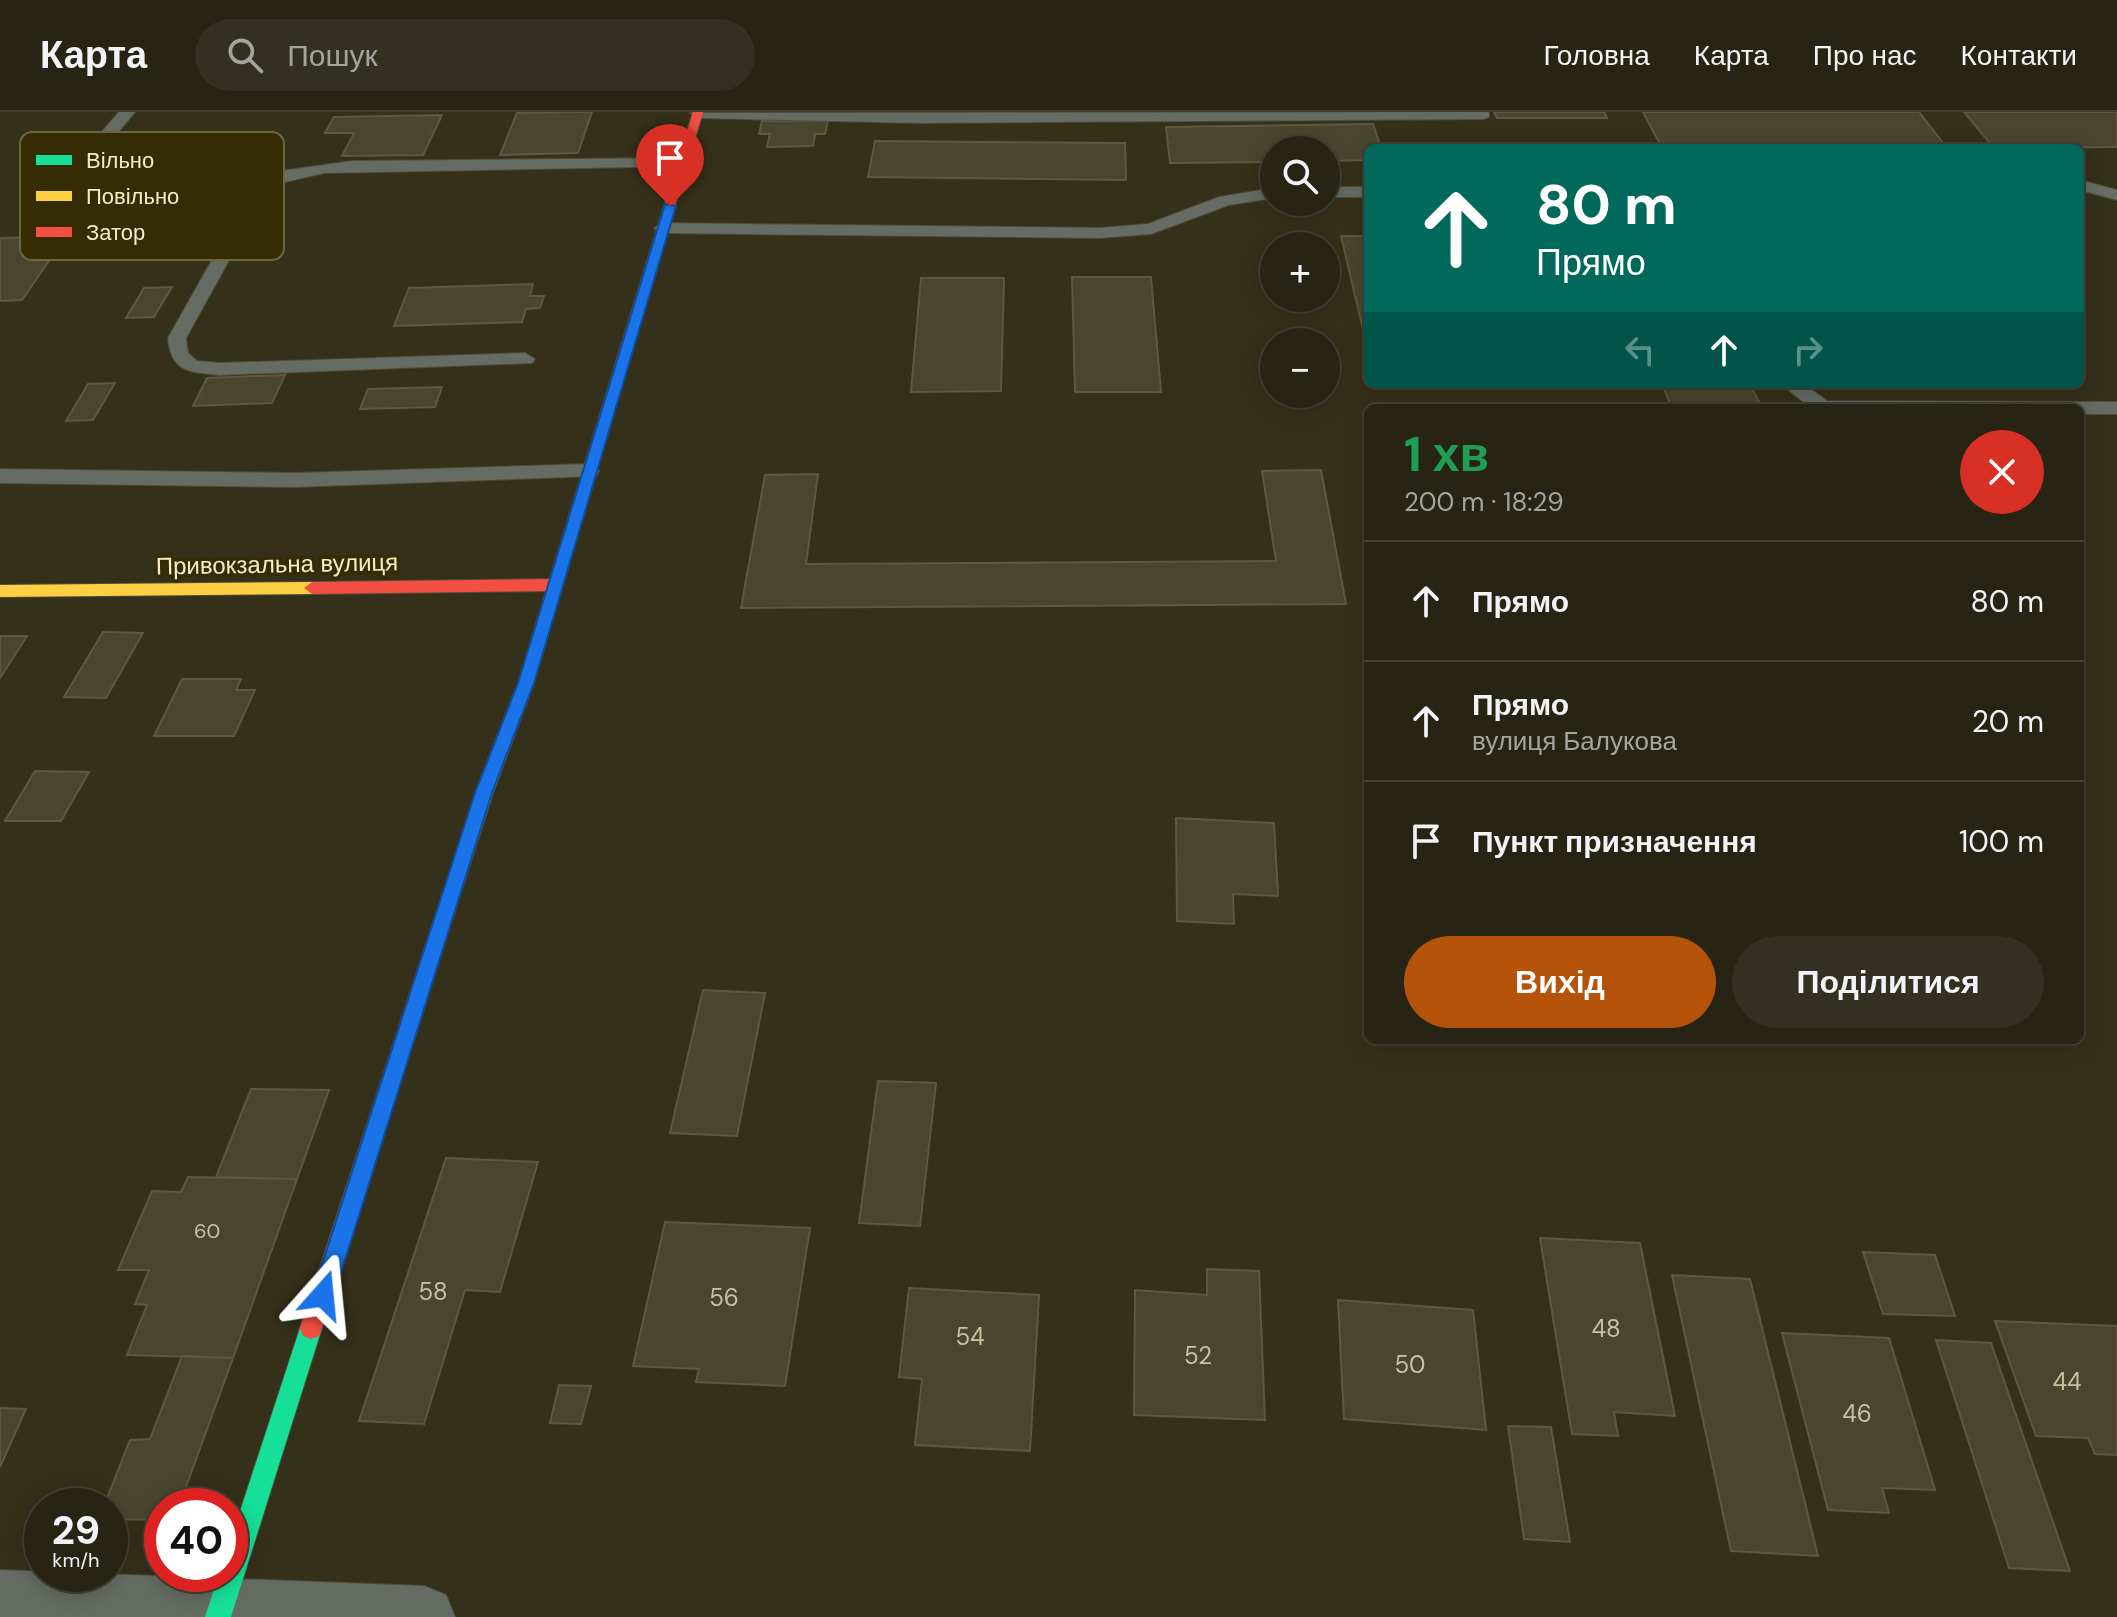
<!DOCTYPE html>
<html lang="uk">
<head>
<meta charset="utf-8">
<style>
  :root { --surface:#272414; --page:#333022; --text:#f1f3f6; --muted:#a4a4a0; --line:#434134; --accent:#b45309 }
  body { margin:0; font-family:"DM Sans",sans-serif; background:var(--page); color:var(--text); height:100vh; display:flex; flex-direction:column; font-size:30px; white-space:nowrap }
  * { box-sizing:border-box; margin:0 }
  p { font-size:26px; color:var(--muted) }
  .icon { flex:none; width:44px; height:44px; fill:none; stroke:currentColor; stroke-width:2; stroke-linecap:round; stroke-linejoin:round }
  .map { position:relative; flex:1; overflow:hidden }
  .drawer { position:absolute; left:1364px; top:292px; width:720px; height:640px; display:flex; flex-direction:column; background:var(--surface); border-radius:12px; box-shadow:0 4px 20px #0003,0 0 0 2px var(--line) }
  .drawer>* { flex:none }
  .hud { position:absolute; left:1364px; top:32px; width:720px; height:244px; border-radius:12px; box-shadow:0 4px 20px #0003,0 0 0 2px var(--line); background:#00695c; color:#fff; overflow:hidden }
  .controls { position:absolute; left:1260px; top:24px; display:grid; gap:16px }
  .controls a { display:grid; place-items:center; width:80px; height:80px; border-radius:50%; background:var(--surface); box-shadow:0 4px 20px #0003,0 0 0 2px var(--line); font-size:40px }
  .speed { position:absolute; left:24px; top:1376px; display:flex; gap:16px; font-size:40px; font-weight:700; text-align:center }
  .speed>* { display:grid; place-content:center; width:104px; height:104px; border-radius:50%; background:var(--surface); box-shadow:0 4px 20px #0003,0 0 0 2px var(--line); line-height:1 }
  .speed small { font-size:20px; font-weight:400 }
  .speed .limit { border:12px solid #d22; background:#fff; color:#111 }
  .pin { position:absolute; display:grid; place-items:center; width:68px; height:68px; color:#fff; margin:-82px -34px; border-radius:50% 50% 50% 0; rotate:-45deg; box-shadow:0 0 8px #0007 }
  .pin .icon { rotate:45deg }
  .me { position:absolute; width:88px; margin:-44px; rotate:18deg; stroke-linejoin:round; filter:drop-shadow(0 0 6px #0008) }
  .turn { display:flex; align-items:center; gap:28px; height:168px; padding:0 40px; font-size:36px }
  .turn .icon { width:104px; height:104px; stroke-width:2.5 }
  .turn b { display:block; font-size:56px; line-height:68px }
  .lanes { display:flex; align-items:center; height:76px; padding:0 40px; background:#0003; justify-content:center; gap:40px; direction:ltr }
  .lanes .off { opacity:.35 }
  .round { display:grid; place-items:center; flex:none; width:84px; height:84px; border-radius:42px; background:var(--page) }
  .headline { display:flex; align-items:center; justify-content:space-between; height:136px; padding:0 40px }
  h1 { font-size:48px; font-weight:800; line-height:60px; color:#1e9e55 }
  .cta { display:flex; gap:16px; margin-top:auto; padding:16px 40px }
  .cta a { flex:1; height:92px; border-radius:48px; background:var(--accent); color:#fff; font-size:32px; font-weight:800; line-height:92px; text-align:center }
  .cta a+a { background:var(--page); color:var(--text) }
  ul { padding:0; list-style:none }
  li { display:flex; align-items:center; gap:24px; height:120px; padding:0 40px; border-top:2px solid var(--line) }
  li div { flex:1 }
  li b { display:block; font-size:30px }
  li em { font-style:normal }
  header { display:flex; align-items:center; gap:48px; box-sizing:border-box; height:112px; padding:0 40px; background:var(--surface); border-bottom:2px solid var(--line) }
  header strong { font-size:38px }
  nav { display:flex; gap:44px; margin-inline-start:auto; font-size:28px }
  .search { width:560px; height:72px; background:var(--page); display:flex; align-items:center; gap:20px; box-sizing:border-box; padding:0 28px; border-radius:44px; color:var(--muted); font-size:30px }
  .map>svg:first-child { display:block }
  .building { fill:#49452f; stroke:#5e583e; stroke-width:2 }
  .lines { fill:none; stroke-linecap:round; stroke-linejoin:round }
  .lane-casing { stroke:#504c38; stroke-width:2 }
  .street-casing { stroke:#504c38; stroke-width:2 }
  .fast-casing { stroke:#504c38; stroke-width:2 }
  .slow-casing { stroke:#504c38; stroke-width:2 }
  .jam-casing { stroke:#504c38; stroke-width:2 }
  .lane { fill:#646c63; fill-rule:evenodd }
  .street { fill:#646c63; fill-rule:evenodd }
  .fast { fill:#16e098; fill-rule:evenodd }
  .slow { fill:#ffcf43; fill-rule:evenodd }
  .jam { fill:#f24e42; fill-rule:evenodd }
  .route { fill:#1a73e8; stroke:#114b97; stroke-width:2 }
  .labels { text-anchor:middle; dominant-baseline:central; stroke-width:7; stroke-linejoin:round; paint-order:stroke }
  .number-label { font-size:20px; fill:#c9c2a2 }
  .street-label { font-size:24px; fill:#f4ecc8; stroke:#352c03 }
  .near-number-label { font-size:24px; fill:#c9c2a2 }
  .key { fill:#352c03; stroke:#6e663e; stroke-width:2 }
  .key-label { font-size:22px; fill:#f4ecc8 }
</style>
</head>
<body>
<header>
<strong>Карта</strong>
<div class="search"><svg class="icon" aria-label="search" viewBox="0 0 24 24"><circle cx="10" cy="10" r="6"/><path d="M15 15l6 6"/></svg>Пошук</div>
<nav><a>Головна</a><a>Карта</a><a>Про нас</a><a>Контакти</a></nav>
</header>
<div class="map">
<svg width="2117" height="1505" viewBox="0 0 2117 1505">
  <rect width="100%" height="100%" fill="#34301a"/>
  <path class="building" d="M 592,0 L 578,41 L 500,43 L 517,1 Z
    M 1494,0 L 1604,0 L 1607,6 L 1497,6 Z
    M 1643,0 L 1919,0 L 1947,36 L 1662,36 Z
    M 1964,0 L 2117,0 L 2117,35 L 1994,36 Z
    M 442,3 L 423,43 L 342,44 L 354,21 L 325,21 L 334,5 Z
    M 762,9 L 828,9 L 825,22 L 815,22 L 813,34 L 767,35 L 770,22 L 759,22 Z
    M 1373,12 L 1381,36 L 1368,36 L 1368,48 L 1326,49 L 1326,38 L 1274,38 L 1274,50 L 1170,51 L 1166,15 Z
    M 875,29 L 1125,31 L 1126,68 L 868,65 Z
    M 66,124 L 22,188 L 0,189 L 0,126 Z
    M 1341,124 L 1368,124 L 1368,239 Z
    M 1072,165 L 1151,165 L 1161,280 L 1075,280 Z
    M 921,166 L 1004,166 L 1001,279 L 911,280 Z
    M 533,172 L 530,184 L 544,184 L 540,196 L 526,197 L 522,210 L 394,214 L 409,176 Z
    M 172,175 L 154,205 L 126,206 L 144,176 Z
    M 285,263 L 272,291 L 193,294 L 207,266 Z
    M 115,271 L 93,308 L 66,309 L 88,272 Z
    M 1662,272 L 1750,272 L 1762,296 L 1672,296 Z
    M 442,275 L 435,295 L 360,297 L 368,277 Z
    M 1321,358 L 1346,492 L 741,496 L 765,363 L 818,362 L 806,452 L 1276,449 L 1262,359 Z
    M 103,520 L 143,521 L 106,586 L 64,585 Z
    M 0,524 L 27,524 L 0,566 Z
    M 182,567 L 241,567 L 236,578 L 255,578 L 234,624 L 154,624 Z
    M 35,659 L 89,660 L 61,709 L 5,709 Z
    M 1176,706 L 1274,711 L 1278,784 L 1233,782 L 1234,812 L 1177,809 Z
    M 703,878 L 765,881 L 737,1024 L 670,1021 Z
    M 878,969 L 936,971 L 920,1114 L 859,1111 Z
    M 251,977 L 329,978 L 297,1067 L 216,1065 Z
    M 446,1046 L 538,1050 L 500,1180 L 465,1178 L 424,1312 L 359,1309 Z
    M 188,1065 L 297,1067 L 233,1246 L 127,1243 L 147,1193 L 135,1192 L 149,1158 L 118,1158 L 152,1079 L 181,1080 Z
    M 665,1110 L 810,1116 L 785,1274 L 696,1270 L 699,1257 L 633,1254 Z
    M 1540,1126 L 1640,1131 L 1675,1304 L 1614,1300 L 1618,1324 L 1572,1322 Z
    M 1863,1140 L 1935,1143 L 1955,1204 L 1883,1202 Z
    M 1207,1157 L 1259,1159 L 1265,1308 L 1134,1303 L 1135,1178 L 1207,1183 Z
    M 1672,1163 L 1750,1167 L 1818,1444 L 1731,1439 Z
    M 909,1176 L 1039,1183 L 1030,1339 L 915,1333 L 922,1267 L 899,1265 Z
    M 1338,1188 L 1473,1198 L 1486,1318 L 1344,1307 Z
    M 1995,1209 L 2117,1214 L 2117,1343 L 2095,1342 L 2088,1326 L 2036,1324 Z
    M 1782,1221 L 1889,1226 L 1935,1378 L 1882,1376 L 1889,1401 L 1828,1398 Z
    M 1936,1228 L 1991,1231 L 2070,1459 L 2009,1456 Z
    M 182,1244 L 233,1246 L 179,1394 L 162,1394 L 162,1408 L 110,1407 L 110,1394 L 104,1394 L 130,1328 L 150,1327 Z
    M 559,1273 L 591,1274 L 581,1312 L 550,1311 Z
    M 0,1296 L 26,1297 L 0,1355 Z
    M 1508,1314 L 1551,1315 L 1570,1430 L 1524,1427 Z"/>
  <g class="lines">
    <g class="lane-casing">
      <path id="lane" d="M 119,0 L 135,0 L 43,110 L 31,110 L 31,102 Z
        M 1489,0 L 1489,5 L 1483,7 L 921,11 L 698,6 L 690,1 Z
        M 683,46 L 689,48 L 689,54 L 324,61 L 285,70 L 258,96 L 186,226 L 188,241 L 197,249 L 220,251 L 525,241 L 535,247 L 532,251 L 220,263 C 190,260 171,261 168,226 L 243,93 L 260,73 L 281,59 L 352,49 Z
        M 2080,68 L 2117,78 L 2117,88 L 2080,78 Z
        M 1326,75 L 1368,75 L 1368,85 L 1326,85 Z
        M 1274,76 L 1274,86 L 1229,93 L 1151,122 L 1100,126 L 663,121 L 654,116 L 663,111 L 1100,116 L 1148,112 L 1219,85 Z
        M 1781,272 L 1804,272 L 1827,289 L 2117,290 L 2117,302 L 2080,302 L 2080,296 L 1811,296 Z
        M 589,352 L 596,354 L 599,359 L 596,364 L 295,375 L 0,371 L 0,357 L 295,361 Z"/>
    </g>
    <g class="street-casing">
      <path id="street" d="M 0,1458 L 424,1474 L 446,1483 L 455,1505 L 0,1505 Z"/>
    </g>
    <g class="fast-casing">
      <path id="fast" d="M 637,197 L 643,201 L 534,571 L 493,681 L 455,799 L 453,805 L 446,807 L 439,805 L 437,799 L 475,681 L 518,571 L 631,201 Z
        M 311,1205 L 319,1208 L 322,1216 L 231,1505 L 205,1505 L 219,1462 L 230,1462 L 230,1430 L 300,1216 L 303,1208 Z"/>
    </g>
    <g class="slow-casing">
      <path id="slow" d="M 312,470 L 320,476 L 312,482 L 0,485 L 0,473 Z"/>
    </g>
    <g class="jam-casing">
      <path id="jam" d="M 693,0 L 703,0 L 643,201 L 632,204 L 631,201 Z
        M 555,467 L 563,473 L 555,479 L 312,482 L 304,476 L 312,470 Z
        M 446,791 L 453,793 L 455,799 L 322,1216 L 319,1224 L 311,1227 L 303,1224 L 300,1216 L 437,799 L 439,793 Z"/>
    </g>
    <use href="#lane" class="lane"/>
    <use href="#street" class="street"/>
    <use href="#fast" class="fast"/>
    <use href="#slow" class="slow"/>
    <use href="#jam" class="jam"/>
  </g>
  <path class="route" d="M 665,92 L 676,94 L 534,571 L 492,681 L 334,1183 L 331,1191 L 323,1195 L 315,1191 L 312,1183 L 475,681 L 518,571 Z"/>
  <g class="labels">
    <g class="number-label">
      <text x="207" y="1119">60</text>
    </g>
    <g class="street-label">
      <text transform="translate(277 452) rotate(-1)">Привокзальна вулиця</text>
    </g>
    <g class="near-number-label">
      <text x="433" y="1179">58</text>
      <text x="724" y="1185">56</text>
      <text x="1606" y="1216">48</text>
      <text x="970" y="1224">54</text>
      <text x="1198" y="1243">52</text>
      <text x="1410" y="1252">50</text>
      <text x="2067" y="1269">44</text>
      <text x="1857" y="1301">46</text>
    </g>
  </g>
  <rect x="20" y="20" width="264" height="128" rx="12" class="key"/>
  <rect x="36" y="43" width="36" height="10" fill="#16e098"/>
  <rect x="36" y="79" width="36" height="10" fill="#ffcf43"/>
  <rect x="36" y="115" width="36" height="10" fill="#f24e42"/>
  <g class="key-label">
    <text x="86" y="56">Вільно</text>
    <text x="86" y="92">Повільно</text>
    <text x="86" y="128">Затор</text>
  </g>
</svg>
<div class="controls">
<a><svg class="icon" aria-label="search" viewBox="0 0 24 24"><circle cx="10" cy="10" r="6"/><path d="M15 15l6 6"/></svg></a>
<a>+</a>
<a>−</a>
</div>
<div class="speed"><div>29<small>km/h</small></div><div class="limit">40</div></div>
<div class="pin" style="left:670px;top:94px;background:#d93025"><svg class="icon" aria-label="arrive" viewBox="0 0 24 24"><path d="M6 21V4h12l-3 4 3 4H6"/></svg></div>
<svg class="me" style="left:323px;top:1183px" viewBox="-20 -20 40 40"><path d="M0-17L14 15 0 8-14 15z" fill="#1a73e8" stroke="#fff" stroke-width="4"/></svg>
<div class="hud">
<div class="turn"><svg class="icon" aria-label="ahead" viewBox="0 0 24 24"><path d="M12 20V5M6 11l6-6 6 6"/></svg><div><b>80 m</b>Прямо</div></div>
<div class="lanes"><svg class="icon off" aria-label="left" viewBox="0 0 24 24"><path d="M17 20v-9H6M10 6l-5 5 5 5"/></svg><svg class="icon" aria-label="ahead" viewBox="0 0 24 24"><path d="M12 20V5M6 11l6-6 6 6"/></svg><svg class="icon off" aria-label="right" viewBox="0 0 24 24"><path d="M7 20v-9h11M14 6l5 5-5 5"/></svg></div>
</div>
<section class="drawer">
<div class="headline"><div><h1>1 хв</h1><p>200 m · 18:29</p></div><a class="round" style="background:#d93025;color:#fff"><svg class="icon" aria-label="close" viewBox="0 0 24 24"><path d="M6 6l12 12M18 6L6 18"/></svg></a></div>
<ul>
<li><svg class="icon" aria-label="ahead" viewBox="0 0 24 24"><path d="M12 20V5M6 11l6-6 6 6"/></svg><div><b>Прямо</b></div><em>80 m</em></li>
<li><svg class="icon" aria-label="ahead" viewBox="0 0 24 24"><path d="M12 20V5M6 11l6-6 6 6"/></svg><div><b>Прямо</b><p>вулиця Балукова</p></div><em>20 m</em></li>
<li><svg class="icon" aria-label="arrive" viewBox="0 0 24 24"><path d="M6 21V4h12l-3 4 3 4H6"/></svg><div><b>Пункт призначення</b></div><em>100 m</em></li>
</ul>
<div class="cta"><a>Вихід</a><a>Поділитися</a></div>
</section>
</div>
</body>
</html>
